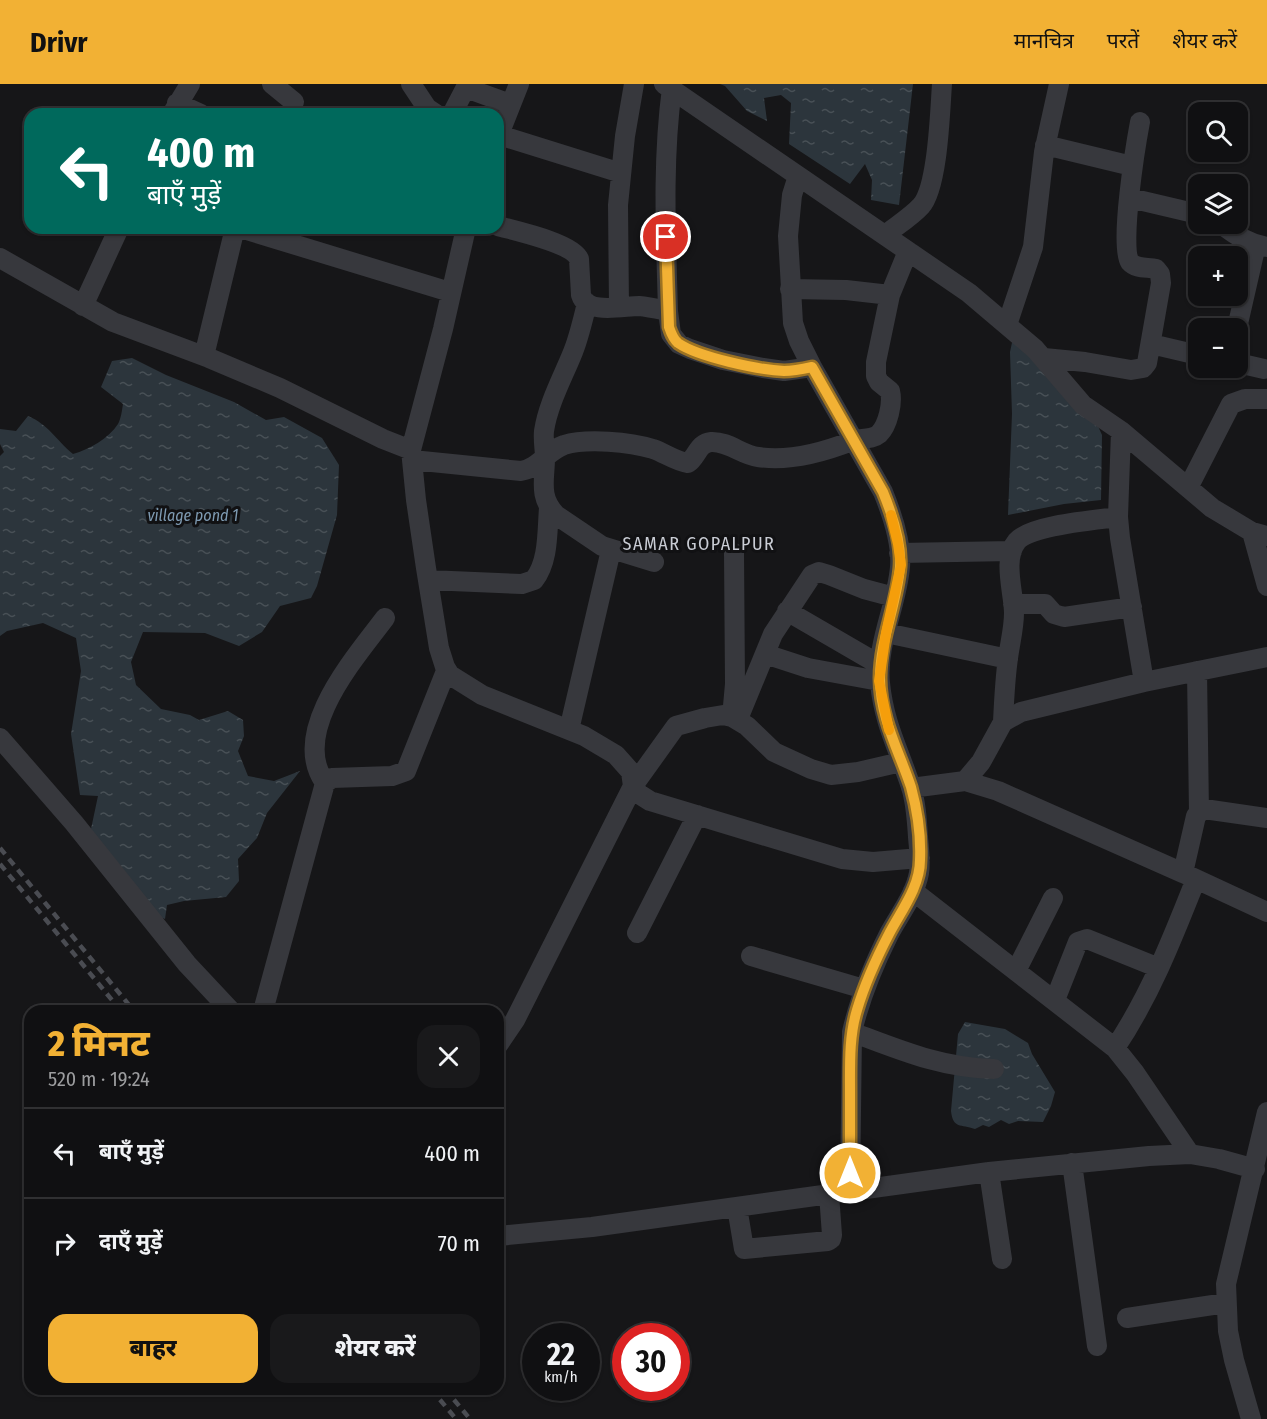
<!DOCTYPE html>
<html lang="hi">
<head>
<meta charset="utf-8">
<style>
  :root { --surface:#101012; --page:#19191b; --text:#f1f3f6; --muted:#9c9d9f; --line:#303032; --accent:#f2b134 }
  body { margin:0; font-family:"Fira Sans Condensed","Noto Sans Devanagari",sans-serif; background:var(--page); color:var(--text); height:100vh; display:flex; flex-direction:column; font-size:22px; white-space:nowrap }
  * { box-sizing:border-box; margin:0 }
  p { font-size:20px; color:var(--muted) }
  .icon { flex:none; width:33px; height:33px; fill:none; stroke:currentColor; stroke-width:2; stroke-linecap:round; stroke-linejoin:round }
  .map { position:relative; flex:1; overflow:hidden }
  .side { position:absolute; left:24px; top:921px; width:480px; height:390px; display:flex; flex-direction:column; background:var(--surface); border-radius:18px; box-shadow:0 2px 4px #0004,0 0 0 2px var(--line) }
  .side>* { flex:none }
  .top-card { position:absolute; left:24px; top:24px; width:480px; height:126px; border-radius:18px; box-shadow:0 2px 4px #0004,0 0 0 2px var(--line); background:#00695c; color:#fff; overflow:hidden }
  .fabs { position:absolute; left:1188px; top:18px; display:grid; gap:12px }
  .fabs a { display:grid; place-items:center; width:60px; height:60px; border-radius:12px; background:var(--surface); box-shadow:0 2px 4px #0004,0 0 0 2px var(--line); font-size:30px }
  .speed { position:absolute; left:522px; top:1239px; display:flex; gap:12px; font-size:30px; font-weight:700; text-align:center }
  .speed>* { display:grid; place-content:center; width:78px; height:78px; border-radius:50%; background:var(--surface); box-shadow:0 2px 4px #0004,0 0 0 2px var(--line); line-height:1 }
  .speed small { font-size:15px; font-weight:400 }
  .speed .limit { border:9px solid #d22; background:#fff; color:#111 }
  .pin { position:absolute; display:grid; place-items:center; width:51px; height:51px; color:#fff; margin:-26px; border:3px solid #fff; border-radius:50%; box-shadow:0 2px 6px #0007 }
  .me { position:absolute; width:66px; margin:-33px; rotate:0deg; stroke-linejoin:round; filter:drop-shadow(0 0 4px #0008) }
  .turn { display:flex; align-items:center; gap:21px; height:126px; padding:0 24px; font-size:27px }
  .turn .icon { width:78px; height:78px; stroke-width:2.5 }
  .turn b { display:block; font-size:42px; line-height:51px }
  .round { display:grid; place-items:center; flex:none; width:63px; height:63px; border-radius:18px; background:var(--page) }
  .head { display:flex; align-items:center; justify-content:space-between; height:102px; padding:0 24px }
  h1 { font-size:36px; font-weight:800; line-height:45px; color:var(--accent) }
  .cta { display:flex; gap:12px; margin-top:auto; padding:12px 24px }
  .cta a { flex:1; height:69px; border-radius:18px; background:var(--accent); color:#111; font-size:24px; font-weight:800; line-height:69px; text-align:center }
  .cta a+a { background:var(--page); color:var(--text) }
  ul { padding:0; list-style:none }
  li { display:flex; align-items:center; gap:18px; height:90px; padding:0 24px; border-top:2px solid var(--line) }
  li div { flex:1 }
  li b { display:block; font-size:22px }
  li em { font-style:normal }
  header { display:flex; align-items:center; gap:36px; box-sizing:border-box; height:84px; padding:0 30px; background:var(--accent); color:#111 }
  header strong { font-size:28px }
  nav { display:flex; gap:33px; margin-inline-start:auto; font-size:21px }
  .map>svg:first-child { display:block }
  .water { fill:url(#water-ripples) }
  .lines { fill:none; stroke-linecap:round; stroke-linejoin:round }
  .minor { stroke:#37383d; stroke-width:20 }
  .rail { stroke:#4a4c52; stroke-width:4.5; stroke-dasharray:8 6; stroke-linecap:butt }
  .route-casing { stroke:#9d7322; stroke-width:15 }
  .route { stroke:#f2b134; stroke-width:10 }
  .slow { stroke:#f59e0b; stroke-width:10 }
  .labels { text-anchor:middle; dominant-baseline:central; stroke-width:6; stroke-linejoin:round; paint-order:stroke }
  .water-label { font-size:16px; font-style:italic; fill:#7f9bb3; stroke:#111113 }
  .quarter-label { font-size:18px; letter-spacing:1.5px; fill:#c9ccd4; stroke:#111113 }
</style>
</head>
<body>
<header>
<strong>Drivr</strong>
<nav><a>मानचित्र</a><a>परतें</a><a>शेयर करें</a></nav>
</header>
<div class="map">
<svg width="1267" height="1335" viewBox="0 0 1267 1335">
  <defs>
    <pattern id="water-ripples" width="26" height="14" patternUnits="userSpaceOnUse" patternTransform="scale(1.5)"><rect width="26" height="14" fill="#2c353c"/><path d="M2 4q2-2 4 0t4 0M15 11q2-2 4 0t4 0" fill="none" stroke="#485056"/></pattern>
  </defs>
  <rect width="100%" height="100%" fill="#161618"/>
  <path class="water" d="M 720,0 L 913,0 L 899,121 L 871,116 L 872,96 L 865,80 L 850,100 L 789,60 L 791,19 L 781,11 L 764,14 L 767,37 L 747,27 L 725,2 Z
    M 1013,254 L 1097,340 L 1102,351 L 1101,416 L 1064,420 L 1008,431 L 1012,330 L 1010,268 Z
    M 132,274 L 166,291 L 234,318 L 266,336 L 284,333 L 322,354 L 339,381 L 337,431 L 317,502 L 311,514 L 280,522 L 262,548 L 239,562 L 205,549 L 143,548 L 131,578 L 136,601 L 161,625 L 190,631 L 199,636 L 228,627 L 243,636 L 244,652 L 238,667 L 248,692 L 274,697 L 300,687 L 267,729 L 257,754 L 238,775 L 239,797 L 226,813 L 184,817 L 167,821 L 165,835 L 151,829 L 99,762 L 91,745 L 98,712 L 80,711 L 71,650 L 81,587 L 76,554 L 43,539 L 7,547 L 0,552 L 0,372 L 4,368 L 0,360 L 0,345 L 16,347 L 28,332 C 49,341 55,355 73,370 C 90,365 108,355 118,340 C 121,335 122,326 123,320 L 101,303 L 112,277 Z
    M 965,938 L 1005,945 L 1028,959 L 1032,970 L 1055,1008 L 1051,1022 L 1043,1038 L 1018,1037 L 1009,1040 L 1001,1036 L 989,1043 L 983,1041 L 975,1045 C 961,1040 953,1045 951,1027 L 958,950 Z"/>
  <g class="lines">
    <path class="minor" d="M 272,0 L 294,18
      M 411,0 L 427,24 L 436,30
      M 664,0 L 969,209 L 1035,265 L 1083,321 L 1121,347 L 1212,424 L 1252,448 L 1267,452
      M 672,4 C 662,78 666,153 668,227 L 671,250 L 679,260 L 690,265 L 723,276 L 763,284 L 784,287 L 812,283
      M 177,19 L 201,30
      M 172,30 L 190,0
      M 452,30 L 465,5 L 469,5 L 510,20
      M 499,51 L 621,89
      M 498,53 L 519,0
      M 1045,61 L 1132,82
      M 798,92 L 792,111 L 788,152 L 793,239 L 799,257 L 812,283 L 883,408 C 892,430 902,459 900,483 C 897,521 876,560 880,599 C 884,640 899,666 911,703 C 916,719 917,736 918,753 C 919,765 921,777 919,789 C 915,811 899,831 889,850 C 873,882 860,913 852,948 L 850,1107
      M 1130,114 L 1198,130
      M 1221,140 C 1235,151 1249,160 1267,163
      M 498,142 C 516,147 572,159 579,175 L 581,211 C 587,231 623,222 639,222 C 649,223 658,225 668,227
      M 240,144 L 450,208
      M 466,144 L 443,245 L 411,366 L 416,416 L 426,484 L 439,564 L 445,583 L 450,591 L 482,611 L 584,652 L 616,671 L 631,688 L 633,702 L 639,710 L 650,717 L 842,775 L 873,778 L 920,774
      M 885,151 C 896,142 911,133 921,122 C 938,103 940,27 942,0
      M 0,174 L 113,238 L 209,274 L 280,304 L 383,355 L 411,366
      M 790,205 L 846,206 L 890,211
      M 587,219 C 583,236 579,253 573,268 C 563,293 548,320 544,347 C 543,357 545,365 545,374 C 545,395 538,413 556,431 L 602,462 L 654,478
      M 83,222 L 119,144
      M 619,223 L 618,121 L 625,52 L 634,0
      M 1007,241 L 1033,163 L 1044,68 L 1059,0
      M 1237,244 L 1256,161
      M 1151,260 L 1198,271
      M 204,272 L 235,144
      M 1044,274 L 1085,278 L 1131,286 L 1143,284 L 1147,279 L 1161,199 L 1160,190 L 1156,185 C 1148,183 1136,185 1130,178 C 1119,163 1136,59 1140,38
      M 1238,279 L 1264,285
      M 1121,347 L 1118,433 L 1120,454 L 1144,598
      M 412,376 L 521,387 C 539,384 547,367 564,361 C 587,354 630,358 653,365 C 665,369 675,377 688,379 C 697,373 698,359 711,358 C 728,357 742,371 758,373 C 790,378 824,368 852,357 C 860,354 872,356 879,350 C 888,341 893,319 890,307 L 879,298 L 876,292 L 876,278 L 890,211 L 908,167
      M 1188,404 L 1231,320 L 1245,315 L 1267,315
      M 1252,448 L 1267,502
      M 899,469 L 1012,467
      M 428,496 L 522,500 L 534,496 C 549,477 547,447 549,424
      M 1013,520 L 1045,520 L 1054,530 L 1064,533 L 1132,523
      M 787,527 L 880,581
      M 886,549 L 1008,575
      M 765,570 L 808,584 L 879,597
      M 1197,587 L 1199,729
      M 732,633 L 735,600 L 734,469
      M 738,635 L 773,550 L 812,491 L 819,488 L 829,491 L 864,505 L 894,513
      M 1003,638 C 1004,617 1005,595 1008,574 C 1010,559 1014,544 1014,529 C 1014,509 1002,475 1017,457 C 1031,441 1096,436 1118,433
      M 569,646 L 611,466
      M 0,654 L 74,739 L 187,880 L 231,927
      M 965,697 L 998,707 L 1183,789
      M 325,699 C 289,648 355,574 385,534
      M 911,704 L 965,697 L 981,678 L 1003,638 L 1021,628 L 1144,598 L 1267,573
      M 1267,734 L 1211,726 L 1202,726 L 1196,732 L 1183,789 L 1267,828
      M 913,807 L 1115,964 L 1135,989 L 1190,1070
      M 637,849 L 697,731
      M 751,872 L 864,905
      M 1016,887 L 1053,814
      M 1055,916 L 1078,858 L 1087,855 L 1159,884
      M 263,927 L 325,699 L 332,694 L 392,692 L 406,687 L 446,587
      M 852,948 C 900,966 942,984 994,985
      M 498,961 L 515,936 L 633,702 L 676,642 L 705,634 L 723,631 L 732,633 L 747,642 L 774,668 L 811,685 L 831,691 L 858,688 L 901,678
      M 1115,964 C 1150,912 1173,853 1196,795
      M 1072,1079 L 1097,1262
      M 989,1088 L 1002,1175
      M 737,1123 L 744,1165 L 828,1157 L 831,1155 L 832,1151 L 829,1110
      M 498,1152 L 592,1143 L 989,1088 L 1149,1072 L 1190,1070 L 1219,1075 L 1255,1085
      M 1127,1234 L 1226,1219
      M 1251,1335 L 1234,1276 L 1228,1247 L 1226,1200 L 1267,1028"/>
    <path class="rail" d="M 0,764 L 134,927
      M 0,780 L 121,927
      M 431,1305 L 456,1335
      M 445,1305 L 470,1335"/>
  </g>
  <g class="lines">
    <g class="route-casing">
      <path id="route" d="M 666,153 L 669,243 C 671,249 673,255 678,259 C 698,273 759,286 784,287 C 793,287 803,285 812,283 L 883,408 C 892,430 902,458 900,483 C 897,520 880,556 880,594 C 880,634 899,667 911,703 C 917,725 921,753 920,776 C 920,803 901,827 889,850 C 876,875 865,899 857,926 C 849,952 850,980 850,1007 C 850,1034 850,1062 850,1089"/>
    </g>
    <use href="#route" class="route"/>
    <path class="slow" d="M 889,646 L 879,597 L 886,549 L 901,481 L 898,460 L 891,431"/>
  </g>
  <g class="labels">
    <g class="water-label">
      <text x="193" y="431">village pond 1</text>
    </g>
    <g class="quarter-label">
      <text x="699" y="460">SAMAR GOPALPUR</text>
    </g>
  </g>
</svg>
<div class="fabs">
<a><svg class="icon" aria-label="search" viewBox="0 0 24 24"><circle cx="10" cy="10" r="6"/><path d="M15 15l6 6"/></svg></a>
<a><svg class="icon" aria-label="layers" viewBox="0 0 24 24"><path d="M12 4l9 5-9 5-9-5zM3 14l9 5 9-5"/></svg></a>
<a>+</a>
<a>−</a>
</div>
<div class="speed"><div>22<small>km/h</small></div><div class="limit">30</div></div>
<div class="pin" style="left:666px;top:153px;background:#d93025"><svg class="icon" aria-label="arrive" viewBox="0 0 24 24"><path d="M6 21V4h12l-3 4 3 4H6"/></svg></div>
<svg class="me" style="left:850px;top:1089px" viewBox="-20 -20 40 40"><circle r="17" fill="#f2b134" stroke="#fff" stroke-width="3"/><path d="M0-11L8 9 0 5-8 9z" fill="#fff"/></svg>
<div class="top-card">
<div class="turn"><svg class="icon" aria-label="left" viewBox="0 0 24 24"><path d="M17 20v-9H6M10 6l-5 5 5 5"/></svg><div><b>400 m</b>बाएँ मुड़ें</div></div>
</div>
<section class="side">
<div class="head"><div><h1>2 मिनट</h1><p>520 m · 19:24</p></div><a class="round"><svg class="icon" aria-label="close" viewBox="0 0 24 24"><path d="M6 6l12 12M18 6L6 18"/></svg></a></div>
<ul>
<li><svg class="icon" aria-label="left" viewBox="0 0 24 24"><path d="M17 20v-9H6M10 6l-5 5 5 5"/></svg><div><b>बाएँ मुड़ें</b></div><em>400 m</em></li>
<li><svg class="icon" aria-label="right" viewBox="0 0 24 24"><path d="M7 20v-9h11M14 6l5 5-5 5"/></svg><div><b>दाएँ मुड़ें</b></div><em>70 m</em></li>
</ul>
<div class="cta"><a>बाहर</a><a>शेयर करें</a></div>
</section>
</div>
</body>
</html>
